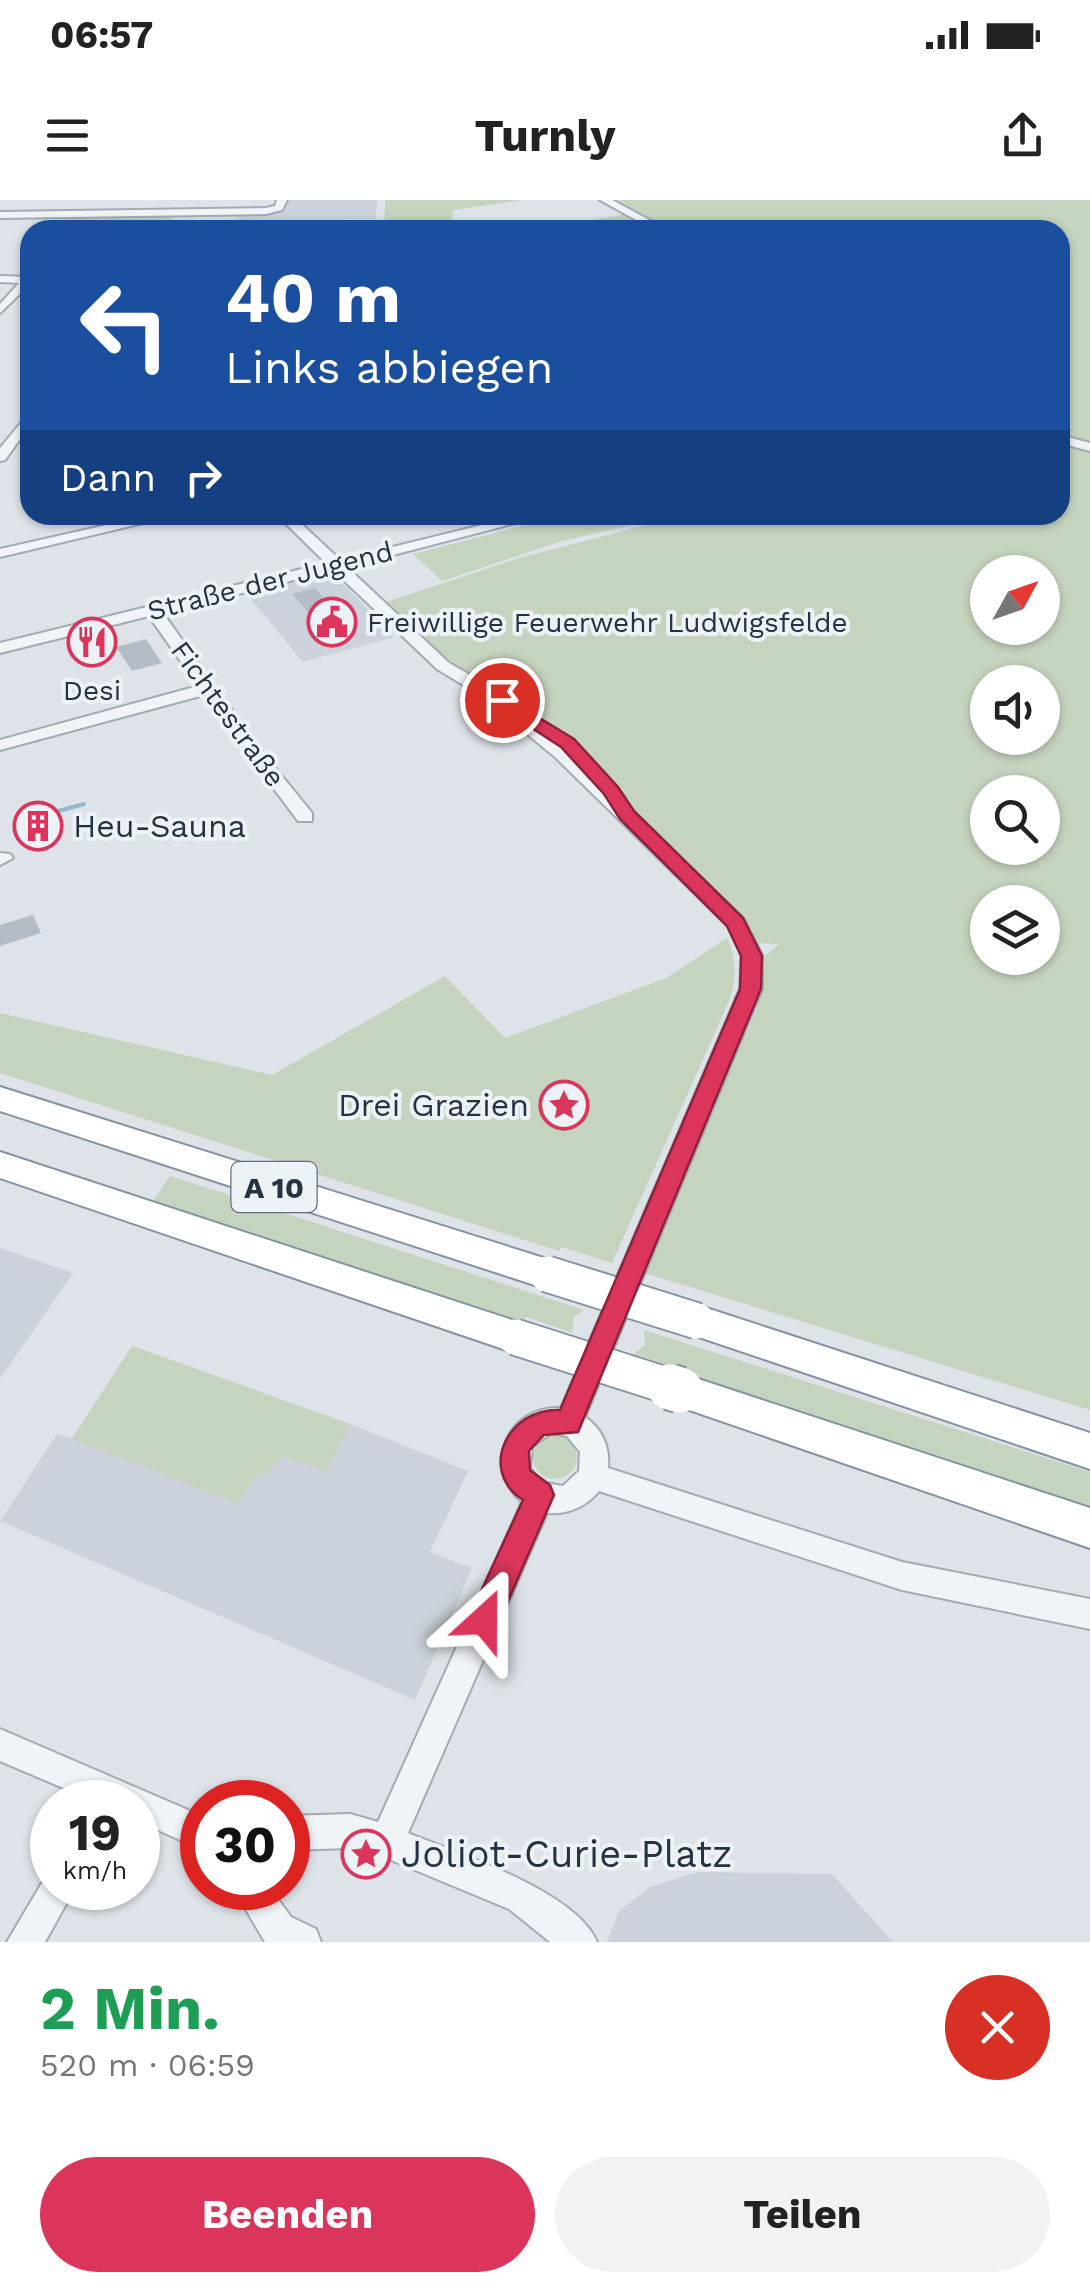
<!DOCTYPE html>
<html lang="de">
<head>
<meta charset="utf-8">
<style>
  :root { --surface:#fff; --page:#f2f2f2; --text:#222; --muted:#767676; --accent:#dc355b }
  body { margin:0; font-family:"Work Sans",sans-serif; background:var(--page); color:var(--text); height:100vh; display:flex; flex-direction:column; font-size:38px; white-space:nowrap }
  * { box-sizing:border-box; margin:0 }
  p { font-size:32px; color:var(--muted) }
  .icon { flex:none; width:55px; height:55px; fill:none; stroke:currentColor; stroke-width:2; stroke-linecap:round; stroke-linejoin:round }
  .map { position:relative; height:1742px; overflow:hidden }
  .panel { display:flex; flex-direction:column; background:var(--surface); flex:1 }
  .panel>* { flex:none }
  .top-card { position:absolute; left:20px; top:20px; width:1050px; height:305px; border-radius:30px; box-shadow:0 2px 8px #0004; background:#1a4fa0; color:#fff; overflow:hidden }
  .needle { width:65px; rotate:50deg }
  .controls { position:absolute; left:970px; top:355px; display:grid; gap:20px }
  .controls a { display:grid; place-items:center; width:90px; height:90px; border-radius:50%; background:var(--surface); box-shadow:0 2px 8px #0004; font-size:50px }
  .speed { position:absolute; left:30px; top:1580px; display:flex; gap:20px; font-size:50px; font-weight:700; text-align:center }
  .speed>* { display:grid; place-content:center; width:130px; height:130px; border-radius:50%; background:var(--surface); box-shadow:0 2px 8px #0004; line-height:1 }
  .speed small { font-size:25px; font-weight:400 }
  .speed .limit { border:15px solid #d22; background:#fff; color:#111 }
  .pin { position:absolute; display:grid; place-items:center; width:85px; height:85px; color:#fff; margin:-42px; border:5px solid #fff; border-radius:50%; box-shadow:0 2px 10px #0007 }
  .me { position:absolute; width:110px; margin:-55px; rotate:24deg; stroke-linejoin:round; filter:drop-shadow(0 0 8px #0008) }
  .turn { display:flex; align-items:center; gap:35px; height:210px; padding:0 40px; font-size:45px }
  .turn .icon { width:130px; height:130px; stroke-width:2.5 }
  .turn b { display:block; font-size:70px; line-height:85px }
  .then { display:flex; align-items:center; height:95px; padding:0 40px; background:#0003; gap:20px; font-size:38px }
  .round { display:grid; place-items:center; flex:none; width:105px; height:105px; border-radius:52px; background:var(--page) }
  .head { display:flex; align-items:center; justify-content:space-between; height:170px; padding:0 40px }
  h1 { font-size:60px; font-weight:700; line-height:75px; color:#1e9e55 }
  .cta { display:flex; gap:20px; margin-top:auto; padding:20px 40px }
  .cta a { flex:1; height:115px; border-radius:60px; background:var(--accent); color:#fff; font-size:40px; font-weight:700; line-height:115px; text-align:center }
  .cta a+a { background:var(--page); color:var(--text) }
  .status { display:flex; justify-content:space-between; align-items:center; height:70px; padding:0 50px; background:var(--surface); direction:ltr }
  .status svg { height:28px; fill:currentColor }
  header { display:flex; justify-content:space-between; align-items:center; height:130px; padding:0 40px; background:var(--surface); font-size:45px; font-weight:700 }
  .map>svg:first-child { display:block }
  .built { fill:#ccd2db }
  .green { fill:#c5d4be; fill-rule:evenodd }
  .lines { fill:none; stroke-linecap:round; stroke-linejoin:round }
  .stream { stroke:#95b4cd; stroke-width:4 }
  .building { fill:#b4bdc7 }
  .minor-casing { stroke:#a3aab4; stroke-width:4 }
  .highway-casing { stroke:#8492a1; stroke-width:4 }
  .minor { fill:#f1f4f7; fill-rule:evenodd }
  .highway { fill:#fff; fill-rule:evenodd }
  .highway-bridge-far1-casing { stroke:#8492a1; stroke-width:39; stroke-linecap:butt }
  .highway-bridge-casing { stroke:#8492a1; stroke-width:49; stroke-linecap:butt }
  .highway-bridge-far1 { stroke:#fff; stroke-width:35 }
  .highway-bridge { stroke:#fff; stroke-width:45 }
  .route { fill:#dc355b; stroke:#8f223b; stroke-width:2.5 }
  .labels { text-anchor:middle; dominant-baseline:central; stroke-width:8; stroke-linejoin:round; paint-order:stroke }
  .far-street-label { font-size:28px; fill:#253242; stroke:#edf2f6 }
  .far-poi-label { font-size:28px; fill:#253242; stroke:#edf2f6; text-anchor:start }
  .shield { fill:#edf2f6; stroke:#616c78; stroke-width:2.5 }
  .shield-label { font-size:30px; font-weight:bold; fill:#253242 }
  .poi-label { font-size:32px; fill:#253242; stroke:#edf2f6; text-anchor:start }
  .near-poi-label { font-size:38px; fill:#253242; stroke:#edf2f6; text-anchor:start }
</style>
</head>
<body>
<div class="status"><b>06:57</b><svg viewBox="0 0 49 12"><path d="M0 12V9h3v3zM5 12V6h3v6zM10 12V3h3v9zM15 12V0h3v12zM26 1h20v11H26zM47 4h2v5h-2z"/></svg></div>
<header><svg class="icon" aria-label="menu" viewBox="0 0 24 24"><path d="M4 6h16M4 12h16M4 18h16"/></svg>Turnly<svg class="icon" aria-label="share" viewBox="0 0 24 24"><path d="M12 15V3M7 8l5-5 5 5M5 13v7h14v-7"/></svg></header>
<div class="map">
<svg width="1090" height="1742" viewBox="0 0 1090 1742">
  <rect width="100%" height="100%" fill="#dee3e9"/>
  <path class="built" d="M 282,0 L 377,0 L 376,19 L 345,19 L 342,30 L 233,30 L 239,12 L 274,10 Z
    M 305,379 L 332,379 L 346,386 L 394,437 L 303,462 L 247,394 Z
    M 0,1048 L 73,1073 L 0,1179 Z
    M 132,1146 L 350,1224 L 468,1271 L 430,1352 L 472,1368 L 415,1500 L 0,1321 L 57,1234 L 72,1238 Z
    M 698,1672 L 832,1674 L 893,1742 L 607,1742 L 619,1711 L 650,1687 Z"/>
  <path class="green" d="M 385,0 L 523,0 L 453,10 L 450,26 L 566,25 L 626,14 L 635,20 L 581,30 L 384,30 Z
    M 606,0 L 1090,0 L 1090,244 L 1060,236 L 1060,30 L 666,30 Z
    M 174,15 L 166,30 L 60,30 L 69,16 Z
    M 1060,245 L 1090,253 L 1090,1210 L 644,1073 L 757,809 L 760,760 L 779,744 L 757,743 L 744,720 L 633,612 L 580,546 L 551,523 L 449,462 L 386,402 L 519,358 L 685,315 L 1060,315 ZM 988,372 L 1042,372 L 1042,428 L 988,428 ZM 988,482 L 1042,482 L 1042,538 L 988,538 ZM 988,592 L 1042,592 L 1042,648 L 988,648 ZM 988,702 L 1042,702 L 1042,758 L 988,758 Z
    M 566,315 L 673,315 L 559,342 L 442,381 L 413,354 Z
    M 727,738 C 737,760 737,777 729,801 L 612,1063 L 561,1047 L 559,1051 L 0,873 L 0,813 L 272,875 L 445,776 L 505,838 L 666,778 Z
    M 170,976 L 584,1110 L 574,1117 L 572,1133 L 526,1117 L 523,1122 L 153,1001 Z
    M 644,1130 L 1090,1272 L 1090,1309 L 686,1176 L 687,1171 L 634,1154 L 645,1145 Z
    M 132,1146 L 350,1224 L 326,1271 L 284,1257 L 252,1281 L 237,1303 L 72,1239 Z
    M533 1257a22 22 0 1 1 44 0a22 22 0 1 1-44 0Z"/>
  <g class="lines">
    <path class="stream" d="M 22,638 L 15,632 L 40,616 L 84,604"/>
  </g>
  <path class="building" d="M 315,388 L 356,433 L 333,440 L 292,394 Z
    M 146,439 L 162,463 L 132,471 L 116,447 Z
    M 33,715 L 41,733 L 0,746 L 0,725 Z"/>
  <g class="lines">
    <g class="minor-casing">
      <path id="minor" d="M 277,0 L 287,0 L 282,10 L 266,14 L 0,18 L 0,12 L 266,8 L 275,6 Z
        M 600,0 L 612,0 L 668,30 L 646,25 L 593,30 L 638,21 Z
        M 0,76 L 30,77 L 30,84 L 0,113 L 0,104 L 19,83 L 0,82 Z
        M 30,212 L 30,225 L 5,260 L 0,261 L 0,248 Z
        M 1060,235 L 1090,243 L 1090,251 L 1060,243 Z
        M 151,315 L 177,315 L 0,357 L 0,349 Z
        M 277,315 L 292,315 L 340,360 L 522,315 L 546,315 L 347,367 L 449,463 L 507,496 L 508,502 L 567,549 L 743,718 L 762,755 L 762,789 L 585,1217 C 602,1229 610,1247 608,1268 L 902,1362 L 1090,1399 L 1090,1429 L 902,1390 L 599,1291 C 586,1307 567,1315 547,1313 L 408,1633 C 457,1653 576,1691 597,1742 L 550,1742 L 509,1709 L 386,1658 L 350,1648 L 288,1650 L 288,1616 L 350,1614 L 378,1622 L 522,1302 C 481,1267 508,1205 561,1208 L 740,789 L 742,755 L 728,726 L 555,557 L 480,495 L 437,469 L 333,370 L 163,413 L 255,543 L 312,613 L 312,621 L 298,621 L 204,495 L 0,550 L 0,540 L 198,486 L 149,416 L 0,453 L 0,443 L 326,363 ZM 551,1233 L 567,1236 L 580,1252 L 579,1271 L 563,1286 L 540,1282 L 530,1268 L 532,1247 Z
        M 0,653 L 10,654 L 13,658 L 0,665 Z
        M 0,1529 L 202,1616 L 202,1650 L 138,1621 L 138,1602 L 96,1602 L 0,1561 Z
        M 52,1673 L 52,1688 L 75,1688 L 45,1742 L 7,1742 L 46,1676 Z
        M 233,1688 L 270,1688 L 291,1717 L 316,1729 L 321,1742 L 265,1742 Z"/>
    </g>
    <g class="highway-casing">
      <path id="highway" d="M 0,887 L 547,1059 L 560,1063 L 565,1074 L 560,1085 L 547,1089 L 0,911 Z
        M 0,952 L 515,1121 L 529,1126 L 534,1137 L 529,1148 L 515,1153 L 0,978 Z
        M 697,1105 L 1090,1233 L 1090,1269 L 684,1132 L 678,1121 L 684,1110 Z
        M 680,1173 L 1090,1308 L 1090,1348 L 666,1202 L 660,1190 L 666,1178 Z"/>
    </g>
    <use href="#minor" class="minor"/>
    <use href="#highway" class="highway"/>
    <g class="highway-bridge-far1-casing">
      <path id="highway-bridge-far1" d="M 547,1074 L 697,1121
        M 515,1137 L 678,1189"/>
    </g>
    <g class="highway-bridge-casing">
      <path id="highway-bridge" d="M 670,1187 L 680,1190"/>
    </g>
    <use href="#highway-bridge-far1" class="highway-bridge-far1"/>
    <use href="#highway-bridge" class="highway-bridge"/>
  </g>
  <path class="route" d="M 502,495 L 574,539 L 618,587 L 634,611 L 743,718 L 762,756 L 761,789 L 578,1232 L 544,1235 L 529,1251 L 530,1270 L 550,1285 L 554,1295 L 495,1431 L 484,1436 L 473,1431 L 468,1420 L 523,1300 C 476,1269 510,1207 560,1210 L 740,789 L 741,756 L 727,726 L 620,619 L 604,594 L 561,547 L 495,504 L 493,500 Z"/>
  <defs>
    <g id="civic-ring" transform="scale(2.5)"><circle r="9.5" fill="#edf2f6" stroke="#dc355b" stroke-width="1.5"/><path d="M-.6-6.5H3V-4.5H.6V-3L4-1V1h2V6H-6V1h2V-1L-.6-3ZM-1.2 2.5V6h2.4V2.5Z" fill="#dc355b"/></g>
    <g id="restaurant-ring" transform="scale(2.5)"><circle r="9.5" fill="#edf2f6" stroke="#dc355b" stroke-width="1.5"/><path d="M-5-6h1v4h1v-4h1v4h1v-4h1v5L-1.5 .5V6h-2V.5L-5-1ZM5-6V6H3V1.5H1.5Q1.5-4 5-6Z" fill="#dc355b"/></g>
    <g id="building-ring" transform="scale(2.5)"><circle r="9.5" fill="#edf2f6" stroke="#dc355b" stroke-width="1.5"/><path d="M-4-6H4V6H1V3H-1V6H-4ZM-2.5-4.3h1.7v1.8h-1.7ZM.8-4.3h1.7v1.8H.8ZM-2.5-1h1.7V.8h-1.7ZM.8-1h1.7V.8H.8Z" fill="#dc355b"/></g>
    <g id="sight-ring" transform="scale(2.5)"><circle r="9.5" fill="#edf2f6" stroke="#dc355b" stroke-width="1.5"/><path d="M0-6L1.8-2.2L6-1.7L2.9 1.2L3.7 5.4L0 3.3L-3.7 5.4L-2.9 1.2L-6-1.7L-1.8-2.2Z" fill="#dc355b"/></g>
  </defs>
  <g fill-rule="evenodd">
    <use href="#civic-ring" x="332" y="422"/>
    <use href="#restaurant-ring" x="92" y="442"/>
    <use href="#building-ring" x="38" y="626"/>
    <use href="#sight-ring" x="564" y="905"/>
    <use href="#sight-ring" x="366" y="1654"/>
  </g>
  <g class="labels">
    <g class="far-street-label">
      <text transform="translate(270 381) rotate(-14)">Straße der Jugend</text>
      <text transform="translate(228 514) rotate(54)">Fichtestraße</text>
    </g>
    <g class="far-poi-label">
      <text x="367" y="422">Freiwillige Feuerwehr Ludwigsfelde</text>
      <text x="92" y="490" text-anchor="middle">Desi</text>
    </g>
    <rect class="shield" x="231.5" y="962" width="85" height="50" rx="8"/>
    <g class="shield-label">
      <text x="274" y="987">A 10</text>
    </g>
    <g class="poi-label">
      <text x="73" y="626">Heu-Sauna</text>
      <text x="529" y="905" text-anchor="end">Drei Grazien</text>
    </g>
    <g class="near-poi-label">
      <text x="401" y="1654">Joliot-Curie-Platz</text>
    </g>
  </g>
</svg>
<div class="controls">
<a><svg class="needle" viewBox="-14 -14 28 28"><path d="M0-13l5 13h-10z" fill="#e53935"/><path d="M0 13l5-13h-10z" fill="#767676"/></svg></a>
<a><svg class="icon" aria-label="sound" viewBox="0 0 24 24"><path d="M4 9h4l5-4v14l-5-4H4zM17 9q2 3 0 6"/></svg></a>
<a><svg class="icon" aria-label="search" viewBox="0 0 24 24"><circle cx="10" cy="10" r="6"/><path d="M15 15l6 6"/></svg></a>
<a><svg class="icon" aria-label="layers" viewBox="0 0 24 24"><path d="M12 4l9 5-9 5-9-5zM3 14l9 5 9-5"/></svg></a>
</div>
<div class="speed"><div>19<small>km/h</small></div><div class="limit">30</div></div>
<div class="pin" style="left:502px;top:500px;background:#d93025"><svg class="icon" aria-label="arrive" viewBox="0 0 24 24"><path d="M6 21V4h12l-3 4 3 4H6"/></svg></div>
<svg class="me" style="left:484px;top:1420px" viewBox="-20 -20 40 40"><path d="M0-17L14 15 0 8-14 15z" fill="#dc355b" stroke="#fff" stroke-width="4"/></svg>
<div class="top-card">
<div class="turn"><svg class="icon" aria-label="left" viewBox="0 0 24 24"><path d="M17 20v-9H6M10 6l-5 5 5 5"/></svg><div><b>40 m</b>Links abbiegen</div></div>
<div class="then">Dann<svg class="icon" aria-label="right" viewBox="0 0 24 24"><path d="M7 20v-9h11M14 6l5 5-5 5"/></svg></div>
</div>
</div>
<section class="panel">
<div class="head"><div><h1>2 Min.</h1><p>520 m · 06:59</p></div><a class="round" style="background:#d93025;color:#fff"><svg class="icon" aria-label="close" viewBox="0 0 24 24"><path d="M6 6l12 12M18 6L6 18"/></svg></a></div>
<div class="cta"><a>Beenden</a><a>Teilen</a></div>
</section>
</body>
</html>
